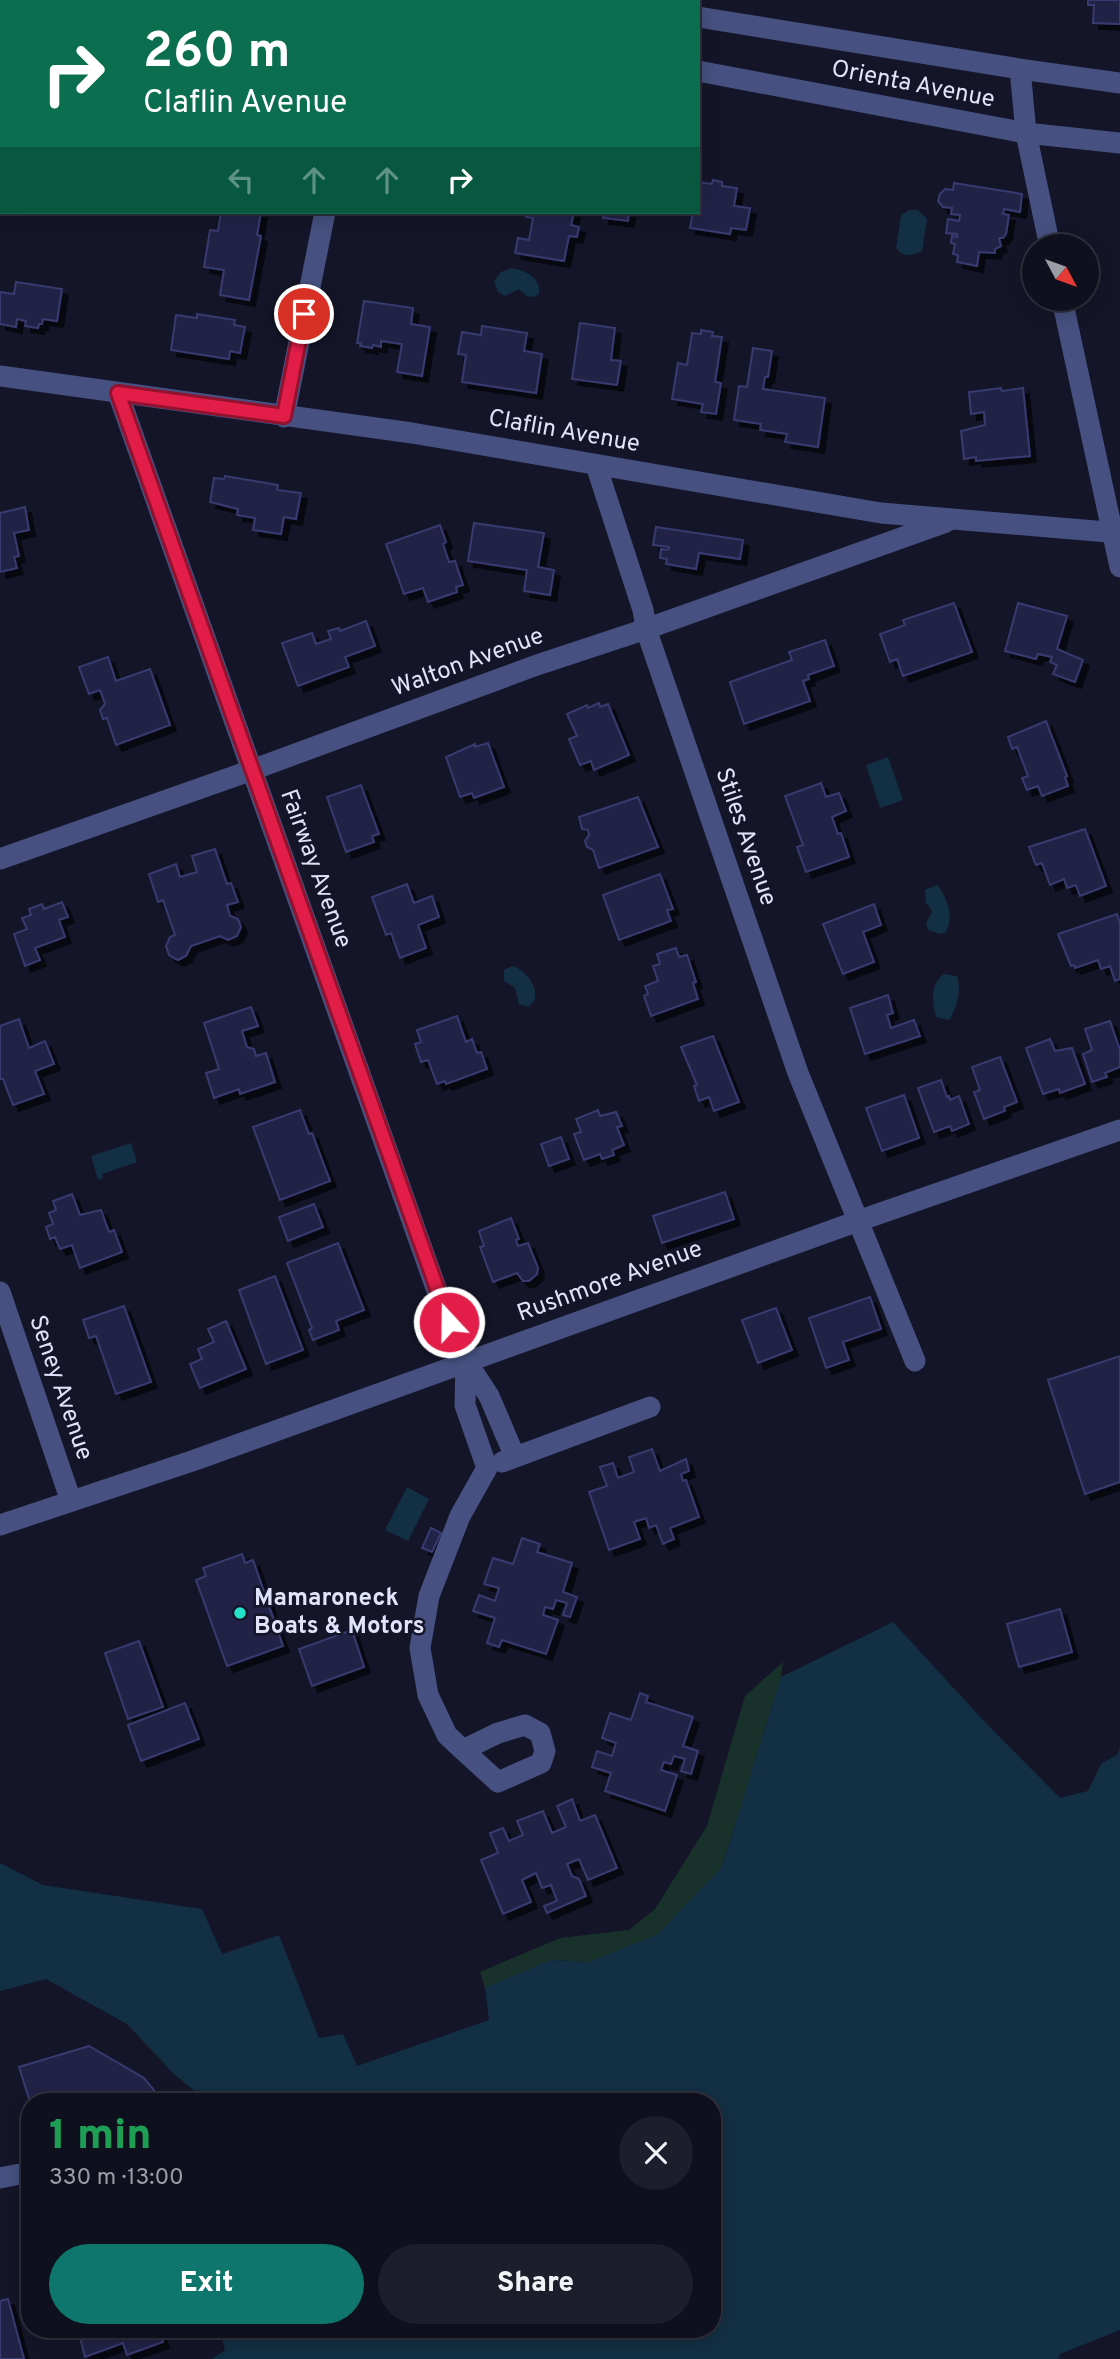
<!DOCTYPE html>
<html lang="en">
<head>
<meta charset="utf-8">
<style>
  :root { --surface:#0f101e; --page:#1d1e2b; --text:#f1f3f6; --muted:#9b9da4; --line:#2f303c; --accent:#0f766e }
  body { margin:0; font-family:Overpass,sans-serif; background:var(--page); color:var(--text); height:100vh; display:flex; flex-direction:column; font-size:26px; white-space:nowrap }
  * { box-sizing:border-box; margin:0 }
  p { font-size:23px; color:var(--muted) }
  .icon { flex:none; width:38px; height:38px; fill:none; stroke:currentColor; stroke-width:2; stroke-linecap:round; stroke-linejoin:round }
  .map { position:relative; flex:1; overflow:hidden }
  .drawer { position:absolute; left:21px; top:2093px; width:700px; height:245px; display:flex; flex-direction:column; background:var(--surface); border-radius:28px; box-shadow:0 4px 18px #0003,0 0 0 2px var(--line) }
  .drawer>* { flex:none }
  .top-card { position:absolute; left:0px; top:0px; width:700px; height:214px; box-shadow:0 4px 18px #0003,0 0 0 2px var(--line); background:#0b6e4f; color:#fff; overflow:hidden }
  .needle { width:46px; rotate:131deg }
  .buttons { position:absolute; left:1022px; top:234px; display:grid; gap:14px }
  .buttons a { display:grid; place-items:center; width:77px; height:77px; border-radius:50%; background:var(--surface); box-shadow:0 4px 18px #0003,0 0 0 2px var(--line); font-size:35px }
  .pin { position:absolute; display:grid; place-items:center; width:60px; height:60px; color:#fff; margin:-30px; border:4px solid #fff; border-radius:50%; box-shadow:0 2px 7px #0007 }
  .me { position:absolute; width:77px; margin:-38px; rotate:339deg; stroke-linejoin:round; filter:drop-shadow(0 0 5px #0008) }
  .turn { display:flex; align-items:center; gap:24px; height:147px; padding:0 28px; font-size:32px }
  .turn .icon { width:91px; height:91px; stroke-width:2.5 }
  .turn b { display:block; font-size:49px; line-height:60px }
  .lanes { display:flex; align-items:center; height:66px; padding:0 28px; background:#0003; justify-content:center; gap:35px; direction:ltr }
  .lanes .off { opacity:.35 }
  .round { display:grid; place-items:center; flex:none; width:74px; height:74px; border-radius:37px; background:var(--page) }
  .overview { display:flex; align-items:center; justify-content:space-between; height:119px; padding:0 28px }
  h1 { font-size:42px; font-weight:800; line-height:52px; color:#1e9e55 }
  .button { display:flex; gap:14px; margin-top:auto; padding:14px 28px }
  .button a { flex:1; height:80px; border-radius:42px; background:var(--accent); color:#fff; font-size:28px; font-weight:800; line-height:80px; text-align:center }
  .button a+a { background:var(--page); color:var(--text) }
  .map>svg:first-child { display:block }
  .green { fill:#18322b }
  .water { fill:#132f43 }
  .building { fill:#232447; stroke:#383a70; stroke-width:2; filter:url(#shadow) }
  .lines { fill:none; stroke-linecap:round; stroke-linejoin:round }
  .minor { stroke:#465181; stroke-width:21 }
  .route-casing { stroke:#92132f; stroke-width:18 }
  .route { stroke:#e11d48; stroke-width:12 }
  .poi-dot { fill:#26e1ca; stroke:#141528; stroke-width:2.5 }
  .labels { text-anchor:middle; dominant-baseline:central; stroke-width:5; stroke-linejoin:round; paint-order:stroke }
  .street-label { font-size:24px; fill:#e0e3fb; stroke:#141528 }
  .poi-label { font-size:24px; font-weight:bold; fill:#e0e3fb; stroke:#141528; text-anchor:start }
</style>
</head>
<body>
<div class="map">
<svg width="1120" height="2359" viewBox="0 0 1120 2359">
  <defs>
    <filter id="shadow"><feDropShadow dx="6" dy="6" stdDeviation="0" flood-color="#0009"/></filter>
  </defs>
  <rect width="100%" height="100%" fill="#141528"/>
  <path class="green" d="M 783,1662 L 781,1677 L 722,1867 L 658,1935 L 589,1962 L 551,1960 L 485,1988 L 480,1972 L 560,1938 L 629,1930 L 655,1909 L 707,1826 L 745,1696 Z"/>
  <path class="water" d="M 909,210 L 918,210 L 927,219 L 922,251 C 911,256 904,258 896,248 L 901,215 Z
    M 511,268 C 525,270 542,278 539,294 L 534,297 L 527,296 L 519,289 L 505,296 L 498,292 L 494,281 L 501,272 Z
    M 888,757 L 903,800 L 880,808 L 866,765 Z
    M 937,885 C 948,898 954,917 946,932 L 941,934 L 928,930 L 926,924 L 932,911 L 926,903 L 925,890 Z
    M 512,966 C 527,969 546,996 528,1007 L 519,1004 L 515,988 L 504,981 L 504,970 Z
    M 943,974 L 957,976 C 962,991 957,1007 949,1020 L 936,1017 C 932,1002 930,986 943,974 Z
    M 131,1143 L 137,1162 L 102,1174 L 103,1178 L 98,1180 L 91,1156 Z
    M 407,1487 L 429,1499 L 408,1541 L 385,1530 Z
    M 893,1622 L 983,1720 L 1060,1798 L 1088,1791 L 1101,1764 L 1118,1754 L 1120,1746 L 1120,2330 L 1060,2354 L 1058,2359 L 212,2359 L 225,2350 L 219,2329 L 712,2329 L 712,2102 L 207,2102 L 174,2074 L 127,2024 L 46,1979 L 0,1991 L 0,1863 L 43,1885 L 202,1909 L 222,1954 L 279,1935 L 319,2038 L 343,2034 L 357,2066 L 489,2020 L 485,1988 L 551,1960 L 589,1962 L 658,1934 L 722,1867 L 781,1677 Z"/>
  <path class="building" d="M 1088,0 L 1120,0 L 1120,24 L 1093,23 L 1094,5 L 1088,5 Z
    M 713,180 L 722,182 L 722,186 L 737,188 L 734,206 L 750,208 L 746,230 L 731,228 L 730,234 L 690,228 L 693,212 L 698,212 L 698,182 L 712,184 Z
    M 954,183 L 1022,194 L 1020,212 L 1004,209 L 1003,214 L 1009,215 L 1006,234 L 1003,238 L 999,238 L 1001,246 L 995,249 L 995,253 L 979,252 L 977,266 L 957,262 L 958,255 L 953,254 L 955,244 L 951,243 L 952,236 L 957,237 L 957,234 L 946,233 L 948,219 L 959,221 L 960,215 L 951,214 L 952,208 L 943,207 L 938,201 L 940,194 L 945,189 L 953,190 Z
    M 221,212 L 261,212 L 257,235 L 261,236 L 249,300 L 220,295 L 224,270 L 204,267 L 210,230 L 218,231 Z
    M 527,212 L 574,212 L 571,225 L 579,227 L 577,237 L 569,236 L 564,261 L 515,253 L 518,238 L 529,240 L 533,218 L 526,217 Z
    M 604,212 L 629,212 L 628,221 L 603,218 Z
    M 16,282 L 62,289 L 57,321 L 43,319 L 42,324 L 39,324 L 38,328 L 25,326 L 26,321 L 17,319 L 16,327 L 0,324 L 0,292 L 14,294 Z
    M 364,301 L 413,308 L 411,324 L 430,327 L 422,376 L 397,372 L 402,344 L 381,341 L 381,347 L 373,345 L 372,348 L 360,346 L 361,343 L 357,343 Z
    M 197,314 L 235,320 L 234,325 L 245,327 L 240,353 L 230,351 L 229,359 L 171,350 L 176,315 L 197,318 Z
    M 580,323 L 615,328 L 611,360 L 621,361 L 617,385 L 572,379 Z
    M 482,326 L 527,333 L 524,351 L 542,354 L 536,393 L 462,382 L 466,355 L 458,354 L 462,332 L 481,335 Z
    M 701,330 L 713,332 L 712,336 L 722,337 L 715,382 L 721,383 L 716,414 L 701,412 L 703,404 L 672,399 L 678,363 L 687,365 L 692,333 L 701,334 Z
    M 753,348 L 772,351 L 768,377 L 765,377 L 763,389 L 825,398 L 818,447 L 785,442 L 787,434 L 760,430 L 761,424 L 734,420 L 739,386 L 747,387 Z
    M 1001,388 L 1002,391 L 1023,388 L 1030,456 L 976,461 L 976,457 L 964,459 L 961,431 L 985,425 L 984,412 L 971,414 L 969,392 Z
    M 225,476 L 278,485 L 277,490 L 301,493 L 296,519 L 284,517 L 281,534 L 253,530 L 255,518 L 237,515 L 238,509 L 210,502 L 214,478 L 224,479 Z
    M 25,507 L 29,530 L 14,533 L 19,556 L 14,557 L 17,568 L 0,572 L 0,513 Z
    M 474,523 L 544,533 L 538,567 L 554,570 L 550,595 L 524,591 L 527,570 L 468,561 Z
    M 440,525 L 446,542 L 443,544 L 449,562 L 455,561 L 463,585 L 456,587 L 457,592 L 428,602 L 423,588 L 404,594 L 386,544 Z
    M 656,527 L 743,540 L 740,559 L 699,553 L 696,569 L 666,564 L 667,559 L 660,558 L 661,549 L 668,550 L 669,547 L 653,545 Z
    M 954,603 L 972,652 L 903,676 L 897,659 L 890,662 L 880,634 L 905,625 L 903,620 Z
    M 1018,603 L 1067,616 L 1057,649 L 1083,660 L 1075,682 L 1053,674 L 1057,665 L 1050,662 L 1052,657 L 1038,654 L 1036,659 L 1005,651 Z
    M 366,621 L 375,646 L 345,657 L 349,667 L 298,686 L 282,643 L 312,633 L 316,644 L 331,639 L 328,631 L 339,628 L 340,631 Z
    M 825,640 L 834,666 L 808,675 L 809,679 L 803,681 L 810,701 L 744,724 L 730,682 L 792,660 L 789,652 Z
    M 108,657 L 116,681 L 150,669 L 170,725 L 116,745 L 107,718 L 103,719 L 100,710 L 105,704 L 100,690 L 89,694 L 79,667 Z
    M 599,703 L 600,707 L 608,704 L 629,755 L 594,770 L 591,761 L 580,765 L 569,739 L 577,736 L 567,714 L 587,705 L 588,708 Z
    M 1046,721 L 1067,776 L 1065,777 L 1068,786 L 1042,796 L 1038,786 L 1027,790 L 1022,778 L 1028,776 L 1017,747 L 1012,749 L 1008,737 Z
    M 488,743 L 504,787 L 474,798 L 472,793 L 460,797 L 446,757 L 475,744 L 475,747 Z
    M 821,783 L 826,797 L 839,793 L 846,811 L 832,817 L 838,834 L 841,833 L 849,857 L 806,872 L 797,847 L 803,845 L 785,796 Z
    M 361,785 L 379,834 L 372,836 L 374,842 L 346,852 L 327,797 Z
    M 638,797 L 658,847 L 599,868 L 593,850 L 587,847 L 585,841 L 589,835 L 588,830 L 582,829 L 579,817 Z
    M 1085,829 L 1106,886 L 1080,896 L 1076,885 L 1067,888 L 1064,879 L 1050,885 L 1042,863 L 1036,865 L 1029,847 Z
    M 215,849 L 227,884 L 231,883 L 238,902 L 227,905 L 230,916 L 238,919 L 241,927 L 237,936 L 228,940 L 220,936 L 191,946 L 186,956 L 178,960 L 169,955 L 166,946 L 170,937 L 175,935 L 163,900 L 158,902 L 149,874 L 176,864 L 180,877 L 197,872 L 192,856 Z
    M 660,874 L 673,909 L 667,910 L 671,921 L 619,940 L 603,895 Z
    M 407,884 L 414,903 L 432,896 L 439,917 L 418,925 L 426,948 L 400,958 L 391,933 L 386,935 L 372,897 Z
    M 62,902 L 68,917 L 59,920 L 65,937 L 35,948 L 40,960 L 25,966 L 14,934 L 27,929 L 22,918 L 31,915 L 29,909 L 42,904 L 44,909 Z
    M 874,904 L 881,925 L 863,932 L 874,962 L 843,974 L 823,924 Z
    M 1117,914 L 1120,923 L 1120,979 L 1115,981 L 1110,966 L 1101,969 L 1098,960 L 1075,968 L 1074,965 L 1071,966 L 1058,934 Z
    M 676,948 L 679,957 L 687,955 L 696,982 L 693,983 L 698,999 L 651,1016 L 644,996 L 648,994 L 645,986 L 658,981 L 653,966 L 660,964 L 657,954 Z
    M 888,995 L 893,1013 L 887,1015 L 891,1028 L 914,1020 L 920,1036 L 865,1054 L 850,1008 Z
    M 251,1007 L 258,1026 L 242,1031 L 247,1047 L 254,1049 L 256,1056 L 266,1053 L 275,1082 L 240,1094 L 239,1089 L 214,1098 L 206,1073 L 219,1069 L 204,1023 Z
    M 457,1016 L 466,1042 L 472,1039 L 477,1053 L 481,1052 L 487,1069 L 446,1084 L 445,1081 L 437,1084 L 428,1060 L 421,1062 L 415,1044 L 421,1042 L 417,1030 Z
    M 19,1019 L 29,1048 L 45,1041 L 54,1064 L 35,1071 L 44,1094 L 13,1105 L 3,1079 L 0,1079 L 0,1026 Z
    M 1110,1021 L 1120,1050 L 1120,1067 L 1105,1073 L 1107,1077 L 1092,1082 L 1083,1054 L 1092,1050 L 1085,1029 Z
    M 713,1036 L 739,1102 L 714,1111 L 709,1097 L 699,1101 L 694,1086 L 697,1085 L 681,1047 Z
    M 1050,1039 L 1055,1051 L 1072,1048 L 1085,1084 L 1060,1093 L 1059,1089 L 1043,1094 L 1026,1048 Z
    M 1000,1057 L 1017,1102 L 1004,1107 L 1005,1111 L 984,1119 L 974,1092 L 980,1090 L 972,1067 Z
    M 941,1080 L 947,1097 L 949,1096 L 950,1100 L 959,1096 L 969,1124 L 952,1131 L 950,1126 L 934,1132 L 918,1088 Z
    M 904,1095 L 919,1138 L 882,1151 L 866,1108 Z
    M 300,1110 L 309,1134 L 312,1133 L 330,1181 L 280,1200 L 253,1127 Z
    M 598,1110 L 600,1116 L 616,1112 L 622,1126 L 617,1127 L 624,1145 L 612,1150 L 614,1155 L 602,1159 L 600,1154 L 584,1160 L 574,1134 L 581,1132 L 576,1119 Z
    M 561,1137 L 569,1159 L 549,1166 L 541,1144 Z
    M 725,1192 L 734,1219 L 662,1243 L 653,1216 Z
    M 72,1194 L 80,1215 L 101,1210 L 109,1232 L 114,1230 L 122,1252 L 80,1268 L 72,1245 L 60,1249 L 55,1237 L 50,1239 L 46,1227 L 53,1224 L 49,1213 L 56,1210 L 53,1201 Z
    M 314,1204 L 323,1227 L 288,1241 L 279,1217 Z
    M 511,1218 L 519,1239 L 516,1240 L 518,1246 L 528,1243 L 538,1268 L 537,1274 L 529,1281 L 523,1281 L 517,1273 L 493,1282 L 480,1247 L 484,1246 L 479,1231 Z
    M 338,1243 L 364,1310 L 336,1321 L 339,1330 L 313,1340 L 309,1330 L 312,1328 L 287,1263 Z
    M 275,1276 L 303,1350 L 266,1364 L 239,1290 Z
    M 870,1297 L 881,1329 L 843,1342 L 849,1360 L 826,1368 L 809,1318 Z
    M 124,1306 L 151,1382 L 116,1394 L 96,1336 L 89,1338 L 83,1320 Z
    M 776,1308 L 792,1350 L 758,1363 L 742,1320 Z
    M 226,1321 L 246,1369 L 200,1388 L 190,1364 L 202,1359 L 198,1349 L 214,1342 L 208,1329 Z
    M 1120,1356 L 1120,1482 L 1085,1494 L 1048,1380 Z
    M 652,1449 L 660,1471 L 686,1459 L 689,1471 L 681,1474 L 683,1481 L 686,1480 L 699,1517 L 670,1528 L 674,1539 L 663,1544 L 656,1525 L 649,1528 L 646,1518 L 634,1522 L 640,1539 L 609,1550 L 589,1492 L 607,1486 L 600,1467 L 613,1463 L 618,1478 L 634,1472 L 629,1457 Z
    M 431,1528 L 441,1533 L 432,1552 L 422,1548 Z
    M 522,1538 L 540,1544 L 537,1552 L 572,1563 L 563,1592 L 577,1597 L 570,1617 L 563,1615 L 567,1603 L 556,1600 L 553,1609 L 545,1607 L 543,1615 L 558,1620 L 546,1654 L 502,1640 L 499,1647 L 487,1643 L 495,1618 L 473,1611 L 479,1595 L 495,1601 L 499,1588 L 484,1584 L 493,1558 L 513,1564 Z
    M 242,1554 L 245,1563 L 253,1560 L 283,1646 L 227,1666 L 196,1580 L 206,1576 L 203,1568 Z
    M 1060,1609 L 1072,1652 L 1019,1667 L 1007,1624 Z
    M 352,1630 L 364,1667 L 312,1686 L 299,1649 Z
    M 139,1641 L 163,1707 L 128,1719 L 105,1653 Z
    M 640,1693 L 648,1696 L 646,1702 L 693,1717 L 683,1746 L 698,1751 L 691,1774 L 681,1771 L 685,1759 L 674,1756 L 671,1764 L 664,1762 L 661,1770 L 677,1775 L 665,1811 L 605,1791 L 611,1773 L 592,1767 L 597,1751 L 612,1756 L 616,1743 L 602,1738 L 610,1713 L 631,1720 Z
    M 185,1703 L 199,1739 L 141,1761 L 128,1725 Z
    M 572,1799 L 580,1821 L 595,1815 L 617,1868 L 588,1880 L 579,1859 L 567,1864 L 572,1876 L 579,1879 L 586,1896 L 547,1913 L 544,1906 L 557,1901 L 551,1885 L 542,1888 L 536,1873 L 522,1880 L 531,1902 L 503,1914 L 481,1860 L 498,1853 L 490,1833 L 503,1828 L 509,1841 L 523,1835 L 517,1821 L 543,1811 L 552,1833 L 566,1827 L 557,1806 Z
    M 89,2046 L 144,2078 L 164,2102 L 97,2102 L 102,2093 L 72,2102 L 30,2102 L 19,2067 Z
    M 8,2299 L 24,2359 L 0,2359 L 0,2301 Z
    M 78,2329 L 159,2329 L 163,2342 L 127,2355 L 123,2343 L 85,2357 Z"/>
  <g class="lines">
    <path class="minor" d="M 262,0 L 273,2
      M 595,0 L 605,2
      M 367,2 L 367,0
      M 698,17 L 1020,69 L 1120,83
      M 1020,69 L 1026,133 L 1050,247
      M 698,71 L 1026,133 L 1120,143
      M 1062,299 L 1120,567
      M 0,376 L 412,433 L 881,513 L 1120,533
      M 118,393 L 441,1302 L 466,1361 L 489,1396 L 515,1457
      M 284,417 L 325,212
      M 596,465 L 643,610 L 646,629 L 798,1073 L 915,1361
      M 0,859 L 252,770 L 537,665 L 646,629 L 946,522
      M 0,1292 L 71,1501
      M 502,1462 L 650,1407
      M 0,1525 L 195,1460 L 858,1221 L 1120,1130
      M 525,1725 L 540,1733 L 545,1751 L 541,1763 L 498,1782 L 463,1750 L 498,1733 Z
      M 463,1750 L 447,1735 L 428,1695 L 420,1648 L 429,1596 L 460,1516 L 487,1468 L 465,1405 L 466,1361
      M 0,2178 L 30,2172"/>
  </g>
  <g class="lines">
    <g class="route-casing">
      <path id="route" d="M 304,314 L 284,416 L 118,393 L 449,1322"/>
    </g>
    <use href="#route" class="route"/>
  </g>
  <circle class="poi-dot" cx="240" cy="1613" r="7"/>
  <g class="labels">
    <g class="street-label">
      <text transform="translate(913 85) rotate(11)">Orienta Avenue</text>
      <text transform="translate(564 432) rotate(10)">Claflin Avenue</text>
      <text transform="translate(468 663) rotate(-20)">Walton Avenue</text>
      <text transform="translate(745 837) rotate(71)">Stiles Avenue</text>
      <text transform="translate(315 869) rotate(70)">Fairway Avenue</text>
      <text transform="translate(610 1282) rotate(-20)">Rushmore Avenue</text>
      <text transform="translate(60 1388) rotate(71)">Seney Avenue</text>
    </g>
    <g class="poi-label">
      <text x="254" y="1599">Mamaroneck<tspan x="254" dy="28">Boats &amp; Motors</tspan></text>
    </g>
  </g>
</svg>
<div class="buttons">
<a><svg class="needle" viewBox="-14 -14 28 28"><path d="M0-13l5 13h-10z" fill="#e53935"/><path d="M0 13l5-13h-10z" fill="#9b9da4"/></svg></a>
</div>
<div class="pin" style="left:304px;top:314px;background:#d93025"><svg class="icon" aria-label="arrive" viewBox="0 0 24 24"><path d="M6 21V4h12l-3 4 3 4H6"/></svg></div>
<svg class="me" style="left:449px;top:1322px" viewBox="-20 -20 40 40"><circle r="17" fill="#e11d48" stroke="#fff" stroke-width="3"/><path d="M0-11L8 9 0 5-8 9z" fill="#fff"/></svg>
<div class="top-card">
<div class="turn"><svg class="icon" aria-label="right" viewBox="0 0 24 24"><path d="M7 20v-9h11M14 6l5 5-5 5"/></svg><div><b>260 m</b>Claflin Avenue</div></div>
<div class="lanes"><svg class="icon off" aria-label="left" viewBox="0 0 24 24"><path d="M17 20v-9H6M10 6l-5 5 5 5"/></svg><svg class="icon off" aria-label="ahead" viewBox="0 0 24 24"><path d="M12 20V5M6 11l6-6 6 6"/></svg><svg class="icon off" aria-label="ahead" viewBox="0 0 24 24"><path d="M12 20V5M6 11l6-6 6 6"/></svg><svg class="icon" aria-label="right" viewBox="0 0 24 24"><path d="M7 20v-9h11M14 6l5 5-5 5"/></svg></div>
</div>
<section class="drawer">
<div class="overview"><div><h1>1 min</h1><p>330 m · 13:00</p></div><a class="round"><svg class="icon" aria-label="close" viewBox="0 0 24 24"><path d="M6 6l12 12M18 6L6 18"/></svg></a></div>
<div class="button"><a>Exit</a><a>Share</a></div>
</section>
</div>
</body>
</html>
